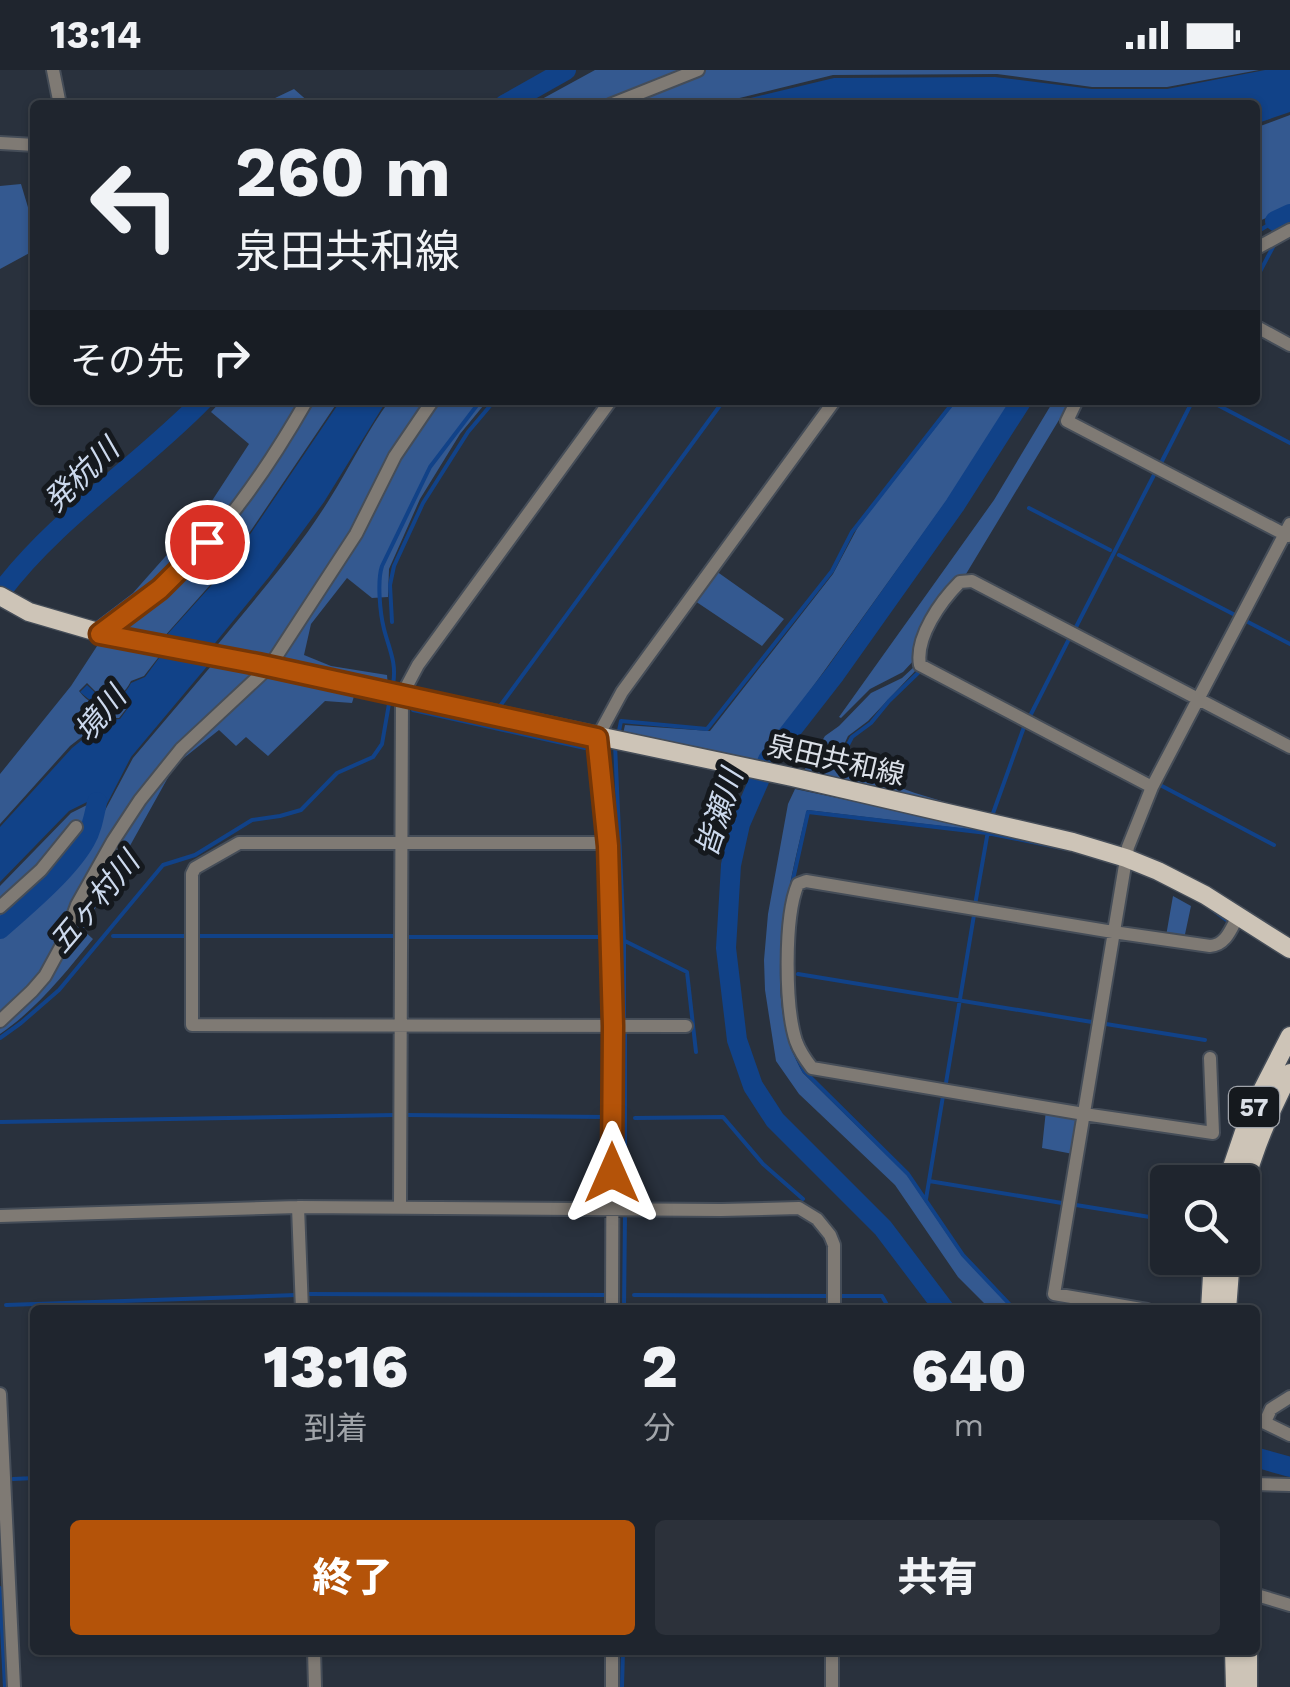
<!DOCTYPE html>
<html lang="ja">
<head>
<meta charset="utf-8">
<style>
  :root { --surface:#1f252e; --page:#2c313a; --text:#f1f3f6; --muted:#a1a5aa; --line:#3c424a; --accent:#b45309 }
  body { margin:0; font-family:"Work Sans","Noto Sans JP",sans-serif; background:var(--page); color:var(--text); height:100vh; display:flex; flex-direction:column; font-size:38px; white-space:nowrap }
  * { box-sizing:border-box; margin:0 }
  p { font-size:32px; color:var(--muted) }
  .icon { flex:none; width:55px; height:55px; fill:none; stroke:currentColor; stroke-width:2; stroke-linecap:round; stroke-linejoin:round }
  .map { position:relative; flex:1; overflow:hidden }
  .drawer { position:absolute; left:30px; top:1235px; width:1230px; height:350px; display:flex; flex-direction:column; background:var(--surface); border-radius:10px; box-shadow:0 2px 8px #0004,0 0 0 2px var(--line) }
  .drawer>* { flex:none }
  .top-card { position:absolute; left:30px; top:30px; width:1230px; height:305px; border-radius:10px; box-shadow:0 2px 8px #0004,0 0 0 2px var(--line); background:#1f252e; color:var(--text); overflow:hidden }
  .fabs { position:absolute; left:1150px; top:1095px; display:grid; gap:20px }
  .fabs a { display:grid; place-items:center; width:110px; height:110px; border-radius:10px; background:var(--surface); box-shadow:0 2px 8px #0004,0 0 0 2px var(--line); font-size:50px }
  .pin { position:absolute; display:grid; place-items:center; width:85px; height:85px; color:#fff; margin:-42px; border:5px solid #fff; border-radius:50%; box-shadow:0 2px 10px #0007 }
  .me { position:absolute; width:110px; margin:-55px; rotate:0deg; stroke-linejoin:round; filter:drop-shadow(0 0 8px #0008) }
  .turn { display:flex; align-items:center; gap:35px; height:210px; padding:0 40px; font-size:45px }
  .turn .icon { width:130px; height:130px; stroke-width:2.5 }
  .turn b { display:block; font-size:70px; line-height:85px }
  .then { display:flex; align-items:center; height:95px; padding:0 40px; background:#0003; gap:20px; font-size:38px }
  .eta { display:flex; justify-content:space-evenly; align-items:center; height:170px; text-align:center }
  .eta b { font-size:60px; font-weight:800; line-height:70px }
  .cta { display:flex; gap:20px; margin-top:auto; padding:20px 40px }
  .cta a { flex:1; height:115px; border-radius:10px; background:var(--accent); color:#fff; font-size:40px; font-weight:800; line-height:115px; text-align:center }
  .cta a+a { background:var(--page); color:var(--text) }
  .status { display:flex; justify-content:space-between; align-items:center; height:70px; padding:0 50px; background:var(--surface); direction:ltr }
  .status svg { height:28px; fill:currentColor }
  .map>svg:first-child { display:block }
  .green { fill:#345990 }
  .water { fill:#114288 }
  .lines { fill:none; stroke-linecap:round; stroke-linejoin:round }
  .stream { stroke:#114288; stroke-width:4 }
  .river { stroke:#114288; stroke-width:20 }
  .minor-casing { stroke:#454d58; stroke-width:16 }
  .major-casing { stroke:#454d58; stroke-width:21 }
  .minor { stroke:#7f7a74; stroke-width:12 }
  .major { stroke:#cdc4b7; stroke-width:18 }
  .route-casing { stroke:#753606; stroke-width:25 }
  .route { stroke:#b45309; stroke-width:18 }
  .labels { text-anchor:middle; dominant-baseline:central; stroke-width:10; stroke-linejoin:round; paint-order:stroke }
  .shield { fill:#15191e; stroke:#a0a4ab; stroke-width:2.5 }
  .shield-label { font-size:25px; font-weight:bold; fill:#dbe0e8 }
  .street-label { font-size:28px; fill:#dbe0e8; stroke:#15191e }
  .water-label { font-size:30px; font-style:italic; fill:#ccd9ed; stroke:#15191e }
</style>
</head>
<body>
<div class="status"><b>13:14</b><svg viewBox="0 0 49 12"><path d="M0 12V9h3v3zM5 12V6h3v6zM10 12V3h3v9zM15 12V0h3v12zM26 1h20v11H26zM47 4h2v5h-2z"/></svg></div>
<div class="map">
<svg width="1290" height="1617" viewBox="0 0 1290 1617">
  <rect width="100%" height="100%" fill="#29313d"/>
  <path class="green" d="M 595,0 L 1259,0 L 1167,17 L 1092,17 L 997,4 L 833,5 L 711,35 L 531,35 Z
    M 294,19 L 310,33 L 169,35 L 273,29 Z
    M 1290,45 L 1290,137 L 1255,153 L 1255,58 Z
    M 21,114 L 30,144 L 35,144 L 35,180 L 0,199 L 0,116 Z
    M 222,330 L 339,330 L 227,496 L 163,568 L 92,554 L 133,523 L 204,443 L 249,374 L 211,342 Z
    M 390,330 L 488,330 L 460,364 L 420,429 L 389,499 L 388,527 L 372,528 L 347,508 L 311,554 L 304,585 L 331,596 L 387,605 L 388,617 L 214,579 C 253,531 296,483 329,430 C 350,397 367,361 390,330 Z
    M 957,330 L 1014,330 L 971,397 L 755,697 L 622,668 L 625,655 L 710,661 L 833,504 L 859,455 Z
    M 1054,330 L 1071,330 L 966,504 L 960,506 L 915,589 L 903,602 L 870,619 L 841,648 L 839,647 L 994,430 Z
    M 716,501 L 784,549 L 762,576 L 695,531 Z
    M 101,570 L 161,584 L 144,606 L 131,611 C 125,623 117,629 103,629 L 87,613 L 79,621 C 95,641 106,637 129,632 L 130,634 L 119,648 L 106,648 L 70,676 L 0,754 L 0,704 L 71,616 Z
    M 212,595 L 355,623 L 352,633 L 325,631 L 268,686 L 246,667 L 236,676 L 219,660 L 175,695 L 83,860 L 93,869 C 65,903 37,939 0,964 L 0,816 L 71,743 L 89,734 L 84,755 L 94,761 L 133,688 Z
    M 915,596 L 917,599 L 868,651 L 848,666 L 835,694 L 915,723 L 988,745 L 802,704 L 825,666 L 839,656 L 871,623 L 902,608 Z
    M 795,719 L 985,759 L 984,761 L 807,740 C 788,819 759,928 803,1003 L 907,1105 L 962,1186 L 1014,1240 L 991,1240 L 958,1207 L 895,1115 L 799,1024 L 776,991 L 765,920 L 764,890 L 768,844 L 788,734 Z
    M 1173,826 L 1191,836 L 1184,869 L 1166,866 Z
    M 1046,1040 L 1078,1049 L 1073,1084 L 1042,1078 Z"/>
  <path class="water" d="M 1265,0 L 1290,0 L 1290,42 L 1255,54 L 1255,35 L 721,35 L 834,8 L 995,7 L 1092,19 L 1167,19 Z
    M 341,330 L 387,330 L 324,432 L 269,507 L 211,578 L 164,568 L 228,497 Z
    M 162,584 L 209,594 L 131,687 L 94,759 L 85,755 L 91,730 L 69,741 L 0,812 L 0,757 L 72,678 L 107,650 L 120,649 L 131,634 L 129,630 C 106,636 99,639 80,622 L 87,615 L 103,630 C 117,631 125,625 131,613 L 145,607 Z"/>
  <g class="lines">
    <path class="stream" d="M 1255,163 L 1275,151 L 1276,161
      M 1255,211 L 1274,175
      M 1208,330 L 1290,373
      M 1160,395 L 1193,330
      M 1029,438 L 1110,480
      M 1119,485 L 1235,545
      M 1246,551 L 1290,574
      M 392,552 L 390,515 L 394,496 L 423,433 L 468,362 L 495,330
      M 1075,559 L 1155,403
      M 393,614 C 397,593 389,579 384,559 C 380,543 377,511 382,496 L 430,397 L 481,330
      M 500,636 L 724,330
      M 413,640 L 585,678
      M 1029,648 L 1070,567
      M 618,666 L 621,651 L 707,659 L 832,501 L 852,462 L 955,330
      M 615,675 L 624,871 L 624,950
      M 838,694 L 852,667 L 871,653 L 889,631 L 919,602
      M 1162,716 L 1274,775
      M 992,746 L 1024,657
      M 792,814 L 808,742 L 987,763 L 1067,779
      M 975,835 L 988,761
      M 1213,840 L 1229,852
      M 113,866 L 188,866
      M 198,866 L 397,866
      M 407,867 L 603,867
      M 625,871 L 687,902 L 696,982
      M 798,904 L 1092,952
      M 1106,954 L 1205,970
      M 625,960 L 625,1135
      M 0,968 L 21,953 L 59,920 L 163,795 L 195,785 L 252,750 L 280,746 L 301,740 L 337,703 L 373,687 L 382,674 L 390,628
      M 792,977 L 804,1001 L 908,1104 L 963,1185 L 1015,1240
      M 946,1013 L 974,845
      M 406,1045 L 606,1047
      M 635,1048 L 723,1047 L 763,1094 L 803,1129
      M 0,1052 L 395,1045
      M 929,1111 L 1062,1133
      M 926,1129 L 943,1026
      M 1076,1135 L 1168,1150
      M 308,1224 L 608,1225
      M 634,1225 L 830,1226
      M 840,1226 L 882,1226 L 890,1240
      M 6,1235 L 296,1225
      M 624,1240 L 625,1145
      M 13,1409 L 35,1408
      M 0,1518 L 5,1617
      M 622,1617 L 623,1580"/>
    <path class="river" d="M 504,35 L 566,0
      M 1275,151 L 1290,144
      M 0,523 C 56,448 138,397 203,330
      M 0,859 C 26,836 68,801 85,771 C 92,759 94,746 97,732
      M 945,1240 L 883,1158 L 775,1050 L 753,1016 L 737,970 L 726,878 L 731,795 L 740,754 L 768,690 L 835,604 L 955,435 L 1022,330
      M 1255,1387 L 1290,1397"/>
    <g class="minor-casing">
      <path id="minor" d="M 53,0 L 60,35
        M 610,35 L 698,0
        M 0,73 L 35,75
        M 1255,179 L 1290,160
        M 1255,256 L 1290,275
        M 1077,330 L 1067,351 L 1288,466
        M 101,563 C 119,549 139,536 157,521 C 220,469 267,400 307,330
        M 1152,717 L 920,595 C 915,567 941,531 960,512 L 972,511 L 1290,677
        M 607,773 L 239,773 L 195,798 L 192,804 L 192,955 L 686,956
        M 0,837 L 41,800 L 76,757
        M 0,951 L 32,921 L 45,906 L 63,873 L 77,835 L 113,771 L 140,730 L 181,679 L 270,596 L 356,464 L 395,386 L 433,330
        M 1210,988 L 1213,1063 L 1084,1044 L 812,998 C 805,989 800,982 796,971 C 785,937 784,847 798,814 L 806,811 L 1113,862 L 1210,876 C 1226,875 1231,859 1238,846
        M 298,1137 L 302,1240
        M 400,1138 L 402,625 L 418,595 L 611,330
        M 0,1146 L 298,1137 L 721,1140 L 799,1138 L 817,1149 L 830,1165 L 834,1175 L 834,1240
        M 612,1240 L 613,956 L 607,773 L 597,668 L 622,622 L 835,330
        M 1147,1240 L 1054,1224 L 1128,777 L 1152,717 L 1290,454
        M 0,1324 L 14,1617
        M 1255,1348 L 1290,1365
        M 1265,1352 L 1271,1339 L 1290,1327
        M 1255,1414 L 1290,1415
        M 1260,1526 L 1290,1535
        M 314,1580 L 315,1617
        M 612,1580 L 612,1617
        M 832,1617 L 832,1580"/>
    </g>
    <g class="major-casing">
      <path id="major" d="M 0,526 L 29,542 L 101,563 L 258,594 L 792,707 L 1073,772 L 1126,788 L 1158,801 L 1205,825 L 1290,879
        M 1227,1112 L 1250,1044 L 1290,966
        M 1242,1124 C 1253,1081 1269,1042 1290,1003
        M 1210,1240 L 1213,1188
        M 1227,1240 L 1231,1188
        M 1234,1580 L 1235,1617
        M 1248,1617 L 1248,1580"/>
    </g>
    <use href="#minor" class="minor"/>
    <use href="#major" class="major"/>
  </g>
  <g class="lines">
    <g class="route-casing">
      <path id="route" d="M 207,472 L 160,519 L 100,564 L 258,594 L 597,668 L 608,776 L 613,956 L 612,1103"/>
    </g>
    <use href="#route" class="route"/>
  </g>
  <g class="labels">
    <rect class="shield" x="1229" y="1017" width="50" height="40" rx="8"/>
    <g class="shield-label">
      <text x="1254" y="1037">57</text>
    </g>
    <g class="street-label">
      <text transform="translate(836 690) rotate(13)">泉田共和線</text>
    </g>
    <g class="water-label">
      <text transform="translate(81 405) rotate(-44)">発杭川</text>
      <text transform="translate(100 644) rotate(-50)">境川</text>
      <text transform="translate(719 743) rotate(-72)">皆瀬川</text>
      <text transform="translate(94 832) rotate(-50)">五ヶ村川</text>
    </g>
  </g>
</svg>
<div class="fabs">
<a><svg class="icon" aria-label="search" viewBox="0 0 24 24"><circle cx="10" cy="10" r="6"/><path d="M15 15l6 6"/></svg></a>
</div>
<div class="pin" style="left:207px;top:472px;background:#d93025"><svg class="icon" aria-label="arrive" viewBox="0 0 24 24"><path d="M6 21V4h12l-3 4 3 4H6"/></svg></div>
<svg class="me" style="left:612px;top:1103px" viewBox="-20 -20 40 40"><path d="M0-17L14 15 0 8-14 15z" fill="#b45309" stroke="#fff" stroke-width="4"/></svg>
<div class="top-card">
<div class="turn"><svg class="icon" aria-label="left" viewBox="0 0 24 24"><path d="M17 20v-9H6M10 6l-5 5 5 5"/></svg><div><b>260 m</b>泉田共和線</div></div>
<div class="then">その先<svg class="icon" aria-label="right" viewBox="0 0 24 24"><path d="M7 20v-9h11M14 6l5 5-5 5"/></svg></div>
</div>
<section class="drawer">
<div class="eta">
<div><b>13:16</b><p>到着</p></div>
<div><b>2</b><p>分</p></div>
<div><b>640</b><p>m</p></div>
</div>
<div class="cta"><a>終了</a><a>共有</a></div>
</section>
</div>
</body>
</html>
